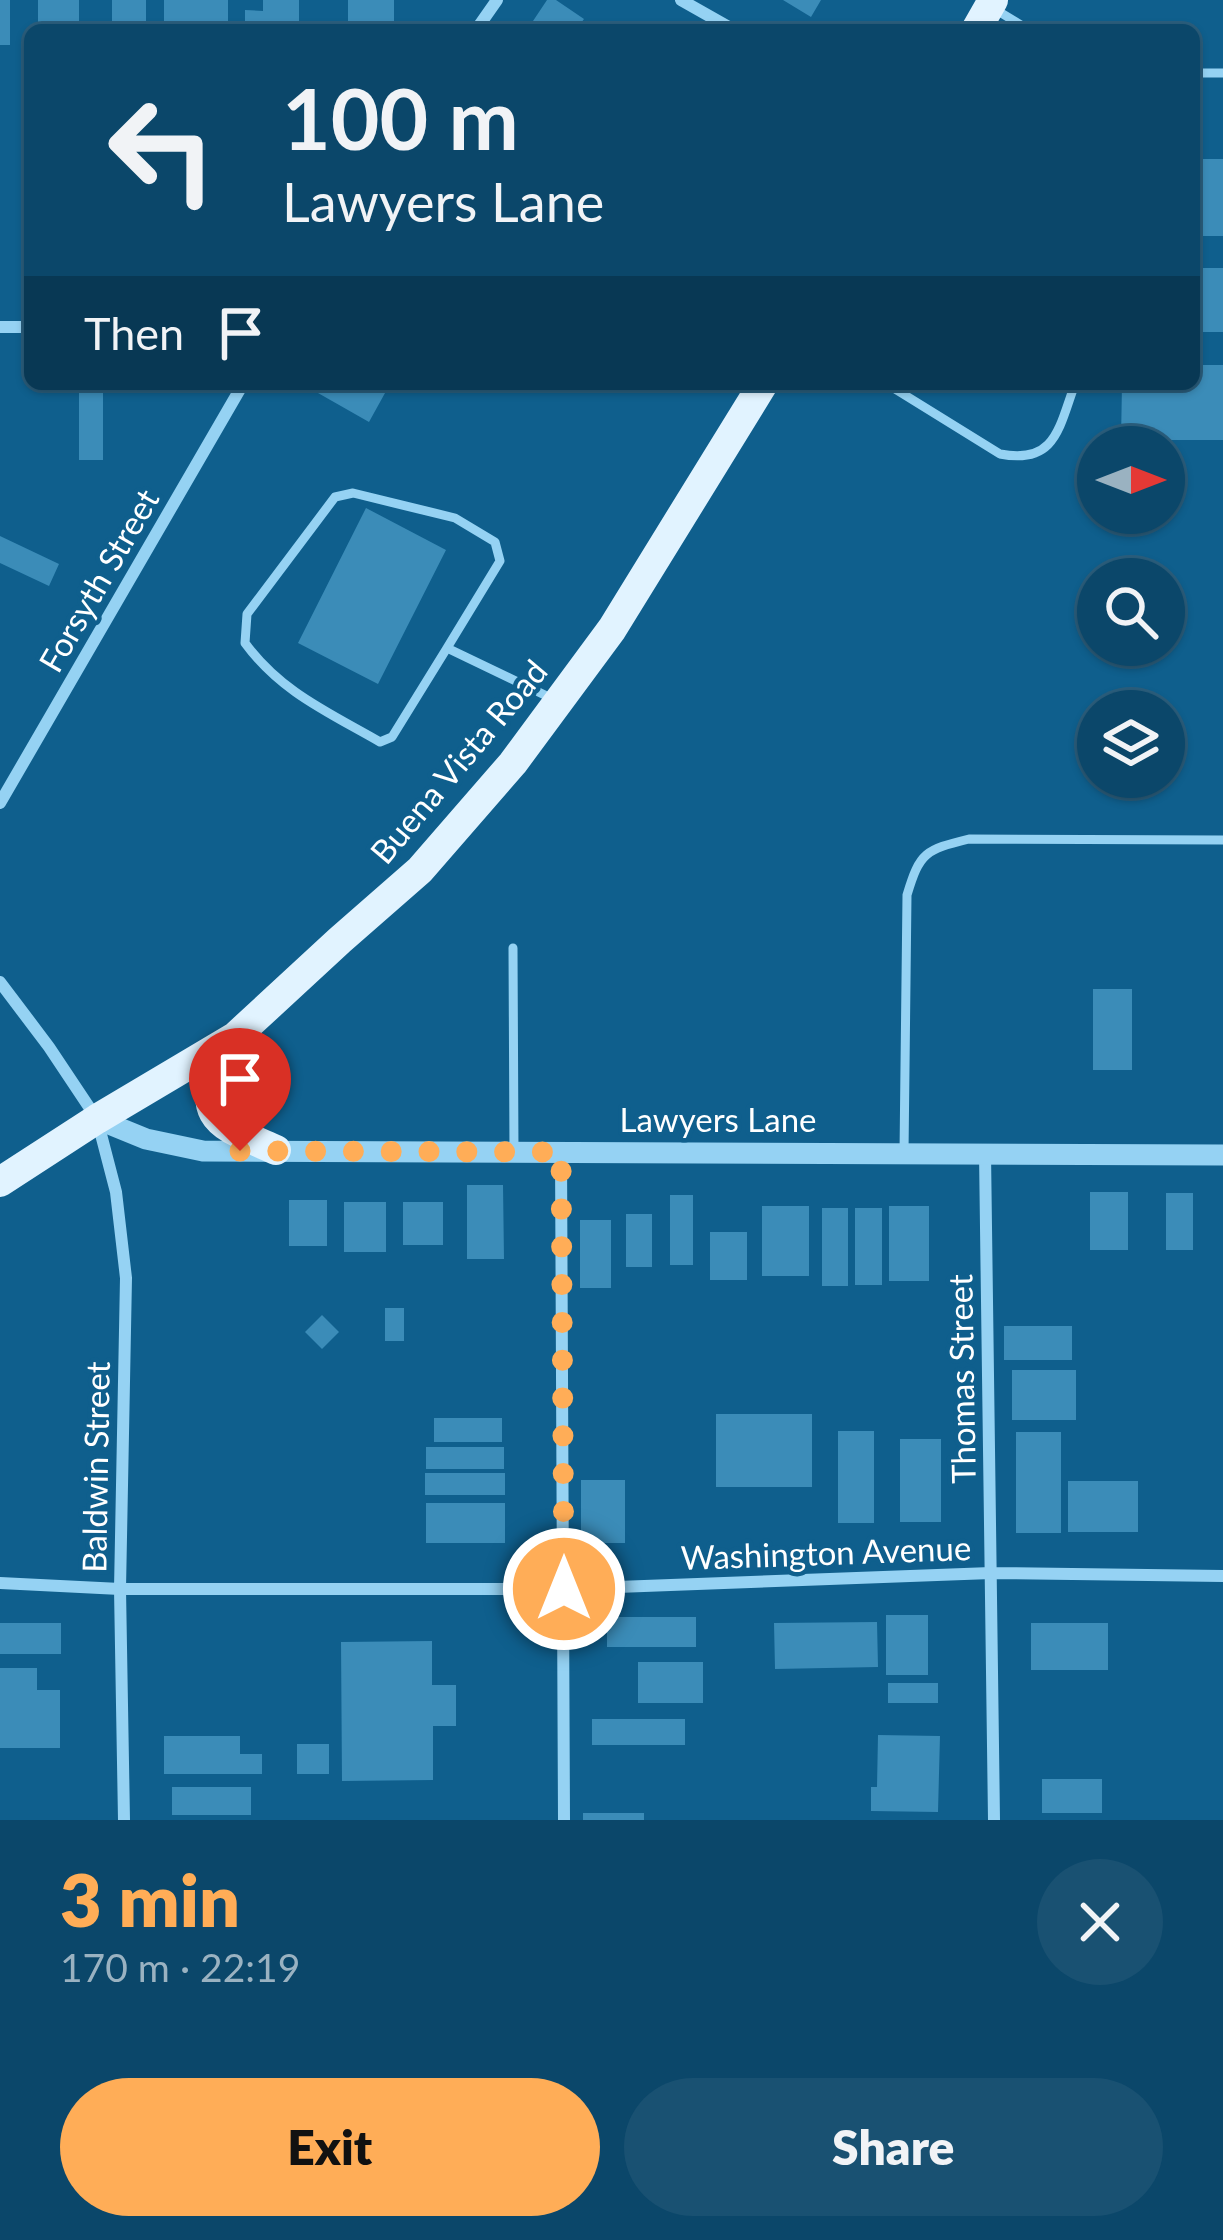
<!DOCTYPE html>
<html lang="en">
<head>
<meta charset="utf-8">
<style>
  :root { --surface:#0b476a; --page:#195172; --text:#f1f3f6; --muted:#9ab2c1; --line:#2b5f7e; --accent:#ffad57 }
  body { margin:0; font-family:Lato,sans-serif; background:var(--page); color:var(--text); height:100vh; display:flex; flex-direction:column; font-size:45px; white-space:nowrap }
  * { box-sizing:border-box; margin:0 }
  p { font-size:39px; color:var(--muted) }
  .icon { flex:none; width:66px; height:66px; fill:none; stroke:currentColor; stroke-width:2; stroke-linecap:round; stroke-linejoin:round }
  .map { position:relative; height:1820px; overflow:hidden }
  .drawer { display:flex; flex-direction:column; background:var(--surface); flex:1 }
  .drawer>* { flex:none }
  .hud { position:absolute; left:24px; top:24px; width:1176px; height:366px; border-radius:18px; box-shadow:0 3px 9px #0004,0 0 0 3px var(--line); background:#0b476a; color:var(--text); overflow:hidden }
  .needle { width:78px; rotate:90deg }
  .fabs { position:absolute; left:1077px; top:426px; display:grid; gap:24px }
  .fabs a { display:grid; place-items:center; width:108px; height:108px; border-radius:50%; background:var(--surface); box-shadow:0 3px 9px #0004,0 0 0 3px var(--line); font-size:60px }
  .pin { position:absolute; display:grid; place-items:center; width:102px; height:102px; color:#fff; margin:-123px -51px; border-radius:50% 50% 50% 0; rotate:-45deg; box-shadow:0 0 12px #0007 }
  .pin .icon { rotate:45deg }
  .me { position:absolute; width:132px; margin:-66px; rotate:0deg; stroke-linejoin:round; filter:drop-shadow(0 0 9px #0008) }
  .turn { display:flex; align-items:center; gap:42px; height:252px; padding:0 60px; font-size:54px }
  .turn .icon { width:156px; height:156px; stroke-width:2.5 }
  .turn b { display:block; font-size:84px; line-height:102px }
  .then { display:flex; align-items:center; height:114px; padding:0 60px; background:#0003; gap:24px; font-size:45px }
  .round { display:grid; place-items:center; flex:none; width:126px; height:126px; border-radius:63px; background:var(--page) }
  .head { display:flex; align-items:center; justify-content:space-between; height:204px; padding:0 60px }
  h1 { font-size:72px; font-weight:800; line-height:90px; color:var(--accent) }
  .button { display:flex; gap:24px; margin-top:auto; padding:24px 60px }
  .button a { flex:1; height:138px; border-radius:72px; background:var(--accent); color:#111; font-size:48px; font-weight:800; line-height:138px; text-align:center }
  .button a+a { background:var(--page); color:var(--text) }
  .map>svg:first-child { display:block }
  .building { fill:#3b8cb8 }
  .lines { fill:none; stroke-linecap:round; stroke-linejoin:round }
  .service { stroke:#95d2f3; stroke-width:9 }
  .minor { stroke:#95d2f3; stroke-width:12 }
  .tertiary { stroke:#95d2f3; stroke-width:21 }
  .primary { stroke:#e1f3ff; stroke-width:30 }
  .route { stroke:#ffad57; stroke-width:21; stroke-dasharray:0 37.8 }
  .labels { text-anchor:middle; dominant-baseline:central; stroke-width:9; stroke-linejoin:round; paint-order:stroke }
  .street-label { font-size:33px; fill:#fff; stroke:#0f5f8d }
</style>
</head>
<body>
<div class="map">
<svg width="1223" height="1820" viewBox="0 0 1223 1820">
  <rect width="100%" height="100%" fill="#0f5f8d"/>
  <path class="building" d="M 0,0 L 10,0 L 10,45 L 0,45 Z
    M 38,0 L 79,0 L 79,30 L 38,30 Z
    M 112,0 L 146,0 L 146,30 L 112,30 Z
    M 164,0 L 228,0 L 228,30 L 164,30 Z
    M 263,0 L 299,0 L 299,30 L 245,30 L 245,10 L 263,11 Z
    M 348,0 L 394,0 L 394,30 L 348,30 Z
    M 547,0 L 556,0 L 584,19 L 576,30 L 527,30 Z
    M 783,0 L 821,0 L 811,17 Z
    M 1194,159 L 1223,159 L 1223,236 L 1194,236 Z
    M 1194,268 L 1223,268 L 1223,332 L 1194,332 Z
    M 1194,365 L 1223,365 L 1223,440 L 1121,440 L 1122,384 L 1194,384 Z
    M 79,384 L 103,384 L 103,460 L 79,460 Z
    M 323,384 L 390,384 L 369,422 L 318,393 Z
    M 366,508 L 446,550 L 378,684 L 298,643 Z
    M 0,536 L 59,564 L 49,586 L 0,563 Z
    M 1093,989 L 1132,989 L 1132,1070 L 1093,1070 Z
    M 467,1185 L 503,1185 L 504,1259 L 467,1259 Z
    M 1090,1192 L 1128,1192 L 1128,1250 L 1090,1250 Z
    M 1166,1193 L 1193,1193 L 1193,1250 L 1166,1250 Z
    M 670,1195 L 693,1195 L 693,1265 L 670,1265 Z
    M 289,1200 L 327,1200 L 327,1246 L 289,1246 Z
    M 344,1202 L 386,1202 L 386,1252 L 344,1252 Z
    M 403,1202 L 443,1202 L 443,1245 L 403,1245 Z
    M 762,1206 L 809,1206 L 809,1276 L 762,1276 Z
    M 889,1206 L 929,1206 L 929,1281 L 889,1281 Z
    M 822,1208 L 848,1208 L 848,1286 L 822,1286 Z
    M 855,1208 L 882,1208 L 882,1285 L 855,1285 Z
    M 626,1214 L 652,1214 L 652,1267 L 626,1267 Z
    M 580,1220 L 611,1220 L 611,1288 L 580,1288 Z
    M 710,1232 L 747,1232 L 747,1280 L 710,1280 Z
    M 385,1308 L 404,1308 L 404,1341 L 385,1341 Z
    M 322,1315 L 339,1332 L 322,1349 L 305,1332 Z
    M 1004,1326 L 1072,1326 L 1072,1360 L 1004,1360 Z
    M 1012,1370 L 1076,1370 L 1076,1420 L 1012,1420 Z
    M 716,1414 L 812,1414 L 812,1487 L 716,1487 Z
    M 434,1418 L 502,1418 L 502,1442 L 434,1442 Z
    M 838,1431 L 874,1431 L 874,1523 L 838,1523 Z
    M 1016,1432 L 1061,1432 L 1061,1533 L 1016,1533 Z
    M 900,1439 L 941,1439 L 941,1522 L 900,1522 Z
    M 426,1447 L 504,1447 L 504,1469 L 426,1469 Z
    M 425,1473 L 505,1473 L 505,1495 L 425,1495 Z
    M 581,1480 L 625,1480 L 625,1543 L 581,1543 Z
    M 1068,1481 L 1138,1481 L 1138,1532 L 1068,1532 Z
    M 426,1503 L 505,1503 L 505,1543 L 426,1543 Z
    M 886,1615 L 928,1615 L 928,1675 L 886,1675 Z
    M 607,1617 L 696,1617 L 696,1647 L 607,1647 Z
    M 877,1622 L 878,1667 L 775,1669 L 774,1623 Z
    M 0,1623 L 61,1623 L 61,1654 L 0,1654 Z
    M 1031,1623 L 1108,1623 L 1108,1670 L 1031,1670 Z
    M 432,1641 L 432,1685 L 456,1685 L 456,1726 L 433,1726 L 433,1780 L 342,1781 L 341,1642 Z
    M 638,1662 L 703,1662 L 703,1703 L 638,1703 Z
    M 0,1668 L 37,1668 L 37,1690 L 60,1690 L 60,1748 L 0,1748 Z
    M 888,1683 L 938,1683 L 938,1703 L 888,1703 Z
    M 592,1719 L 685,1719 L 685,1745 L 592,1745 Z
    M 878,1735 L 940,1736 L 938,1812 L 871,1811 L 871,1787 L 877,1787 Z
    M 164,1736 L 240,1736 L 240,1754 L 262,1754 L 262,1774 L 164,1774 Z
    M 297,1744 L 329,1744 L 329,1774 L 297,1774 Z
    M 1042,1779 L 1102,1779 L 1102,1813 L 1042,1813 Z
    M 172,1787 L 251,1787 L 251,1815 L 172,1815 Z
    M 583,1813 L 644,1813 L 644,1820 L 583,1820 Z"/>
  <g class="lines">
    <path class="service" d="M 993,8 L 1029,30
      M 1194,73 L 1223,73
      M 887,384 L 1000,454 C 1056,465 1059,427 1075,384
      M 447,648 L 500,561 L 495,542 L 455,518 L 353,493 L 335,497 L 247,614 L 245,643 C 281,692 328,712 380,742 L 392,737 L 447,648 L 553,699
      M 513,948 L 514,1152
      M 904,1153 L 907,895 C 920,852 925,850 969,839 L 1223,840"/>
    <path class="minor" d="M 681,0 L 734,30
      M 476,30 L 497,0
      M 0,327 L 30,327
      M 0,803 L 243,384
      M 0,982 L 49,1047 L 97,1119 L 116,1192 L 126,1278 L 120,1589 L 124,1820
      M 561,1152 L 564,1820
      M 985,1153 L 994,1820
      M 0,1583 L 120,1589 L 564,1589 L 991,1573 L 1223,1576"/>
    <path class="tertiary" d="M 97,1119 L 146,1139 L 203,1151 L 1223,1155"/>
    <path class="primary" d="M 976,30 L 993,0
      M 220,1047 C 197,1121 213,1122 276,1150
      M 0,1182 L 97,1119 L 235,1037 L 340,940 L 420,870 L 513,763 L 612,629 L 763,384"/>
  </g>
  <g class="lines">
    <path class="route" d="M 240,1151 L 561,1152 L 564,1589"/>
  </g>
  <g class="labels">
    <g class="street-label">
      <text transform="translate(98 580) rotate(-60)">Forsyth Street</text>
      <text transform="translate(458 761) rotate(-50)">Buena Vista Road</text>
      <text x="718" y="1119">Lawyers Lane</text>
      <text transform="translate(961 1379) rotate(-91)">Thomas Street</text>
      <text transform="translate(95 1467) rotate(-89)">Baldwin Street</text>
      <text transform="translate(826 1552) rotate(-2)">Washington Avenue</text>
    </g>
  </g>
</svg>
<div class="fabs">
<a><svg class="needle" viewBox="-14 -14 28 28"><path d="M0-13l5 13h-10z" fill="#e53935"/><path d="M0 13l5-13h-10z" fill="#9ab2c1"/></svg></a>
<a><svg class="icon" aria-label="search" viewBox="0 0 24 24"><circle cx="10" cy="10" r="6"/><path d="M15 15l6 6"/></svg></a>
<a><svg class="icon" aria-label="layers" viewBox="0 0 24 24"><path d="M12 4l9 5-9 5-9-5zM3 14l9 5 9-5"/></svg></a>
</div>
<div class="pin" style="left:240px;top:1151px;background:#d93025"><svg class="icon" aria-label="arrive" viewBox="0 0 24 24"><path d="M6 21V4h12l-3 4 3 4H6"/></svg></div>
<svg class="me" style="left:564px;top:1589px" viewBox="-20 -20 40 40"><circle r="17" fill="#ffad57" stroke="#fff" stroke-width="3"/><path d="M0-11L8 9 0 5-8 9z" fill="#fff"/></svg>
<div class="hud">
<div class="turn"><svg class="icon" aria-label="left" viewBox="0 0 24 24"><path d="M17 20v-9H6M10 6l-5 5 5 5"/></svg><div><b>100 m</b>Lawyers Lane</div></div>
<div class="then">Then<svg class="icon" aria-label="arrive" viewBox="0 0 24 24"><path d="M6 21V4h12l-3 4 3 4H6"/></svg></div>
</div>
</div>
<section class="drawer">
<div class="head"><div><h1>3 min</h1><p>170 m · 22:19</p></div><a class="round"><svg class="icon" aria-label="close" viewBox="0 0 24 24"><path d="M6 6l12 12M18 6L6 18"/></svg></a></div>
<div class="button"><a>Exit</a><a>Share</a></div>
</section>
</body>
</html>
